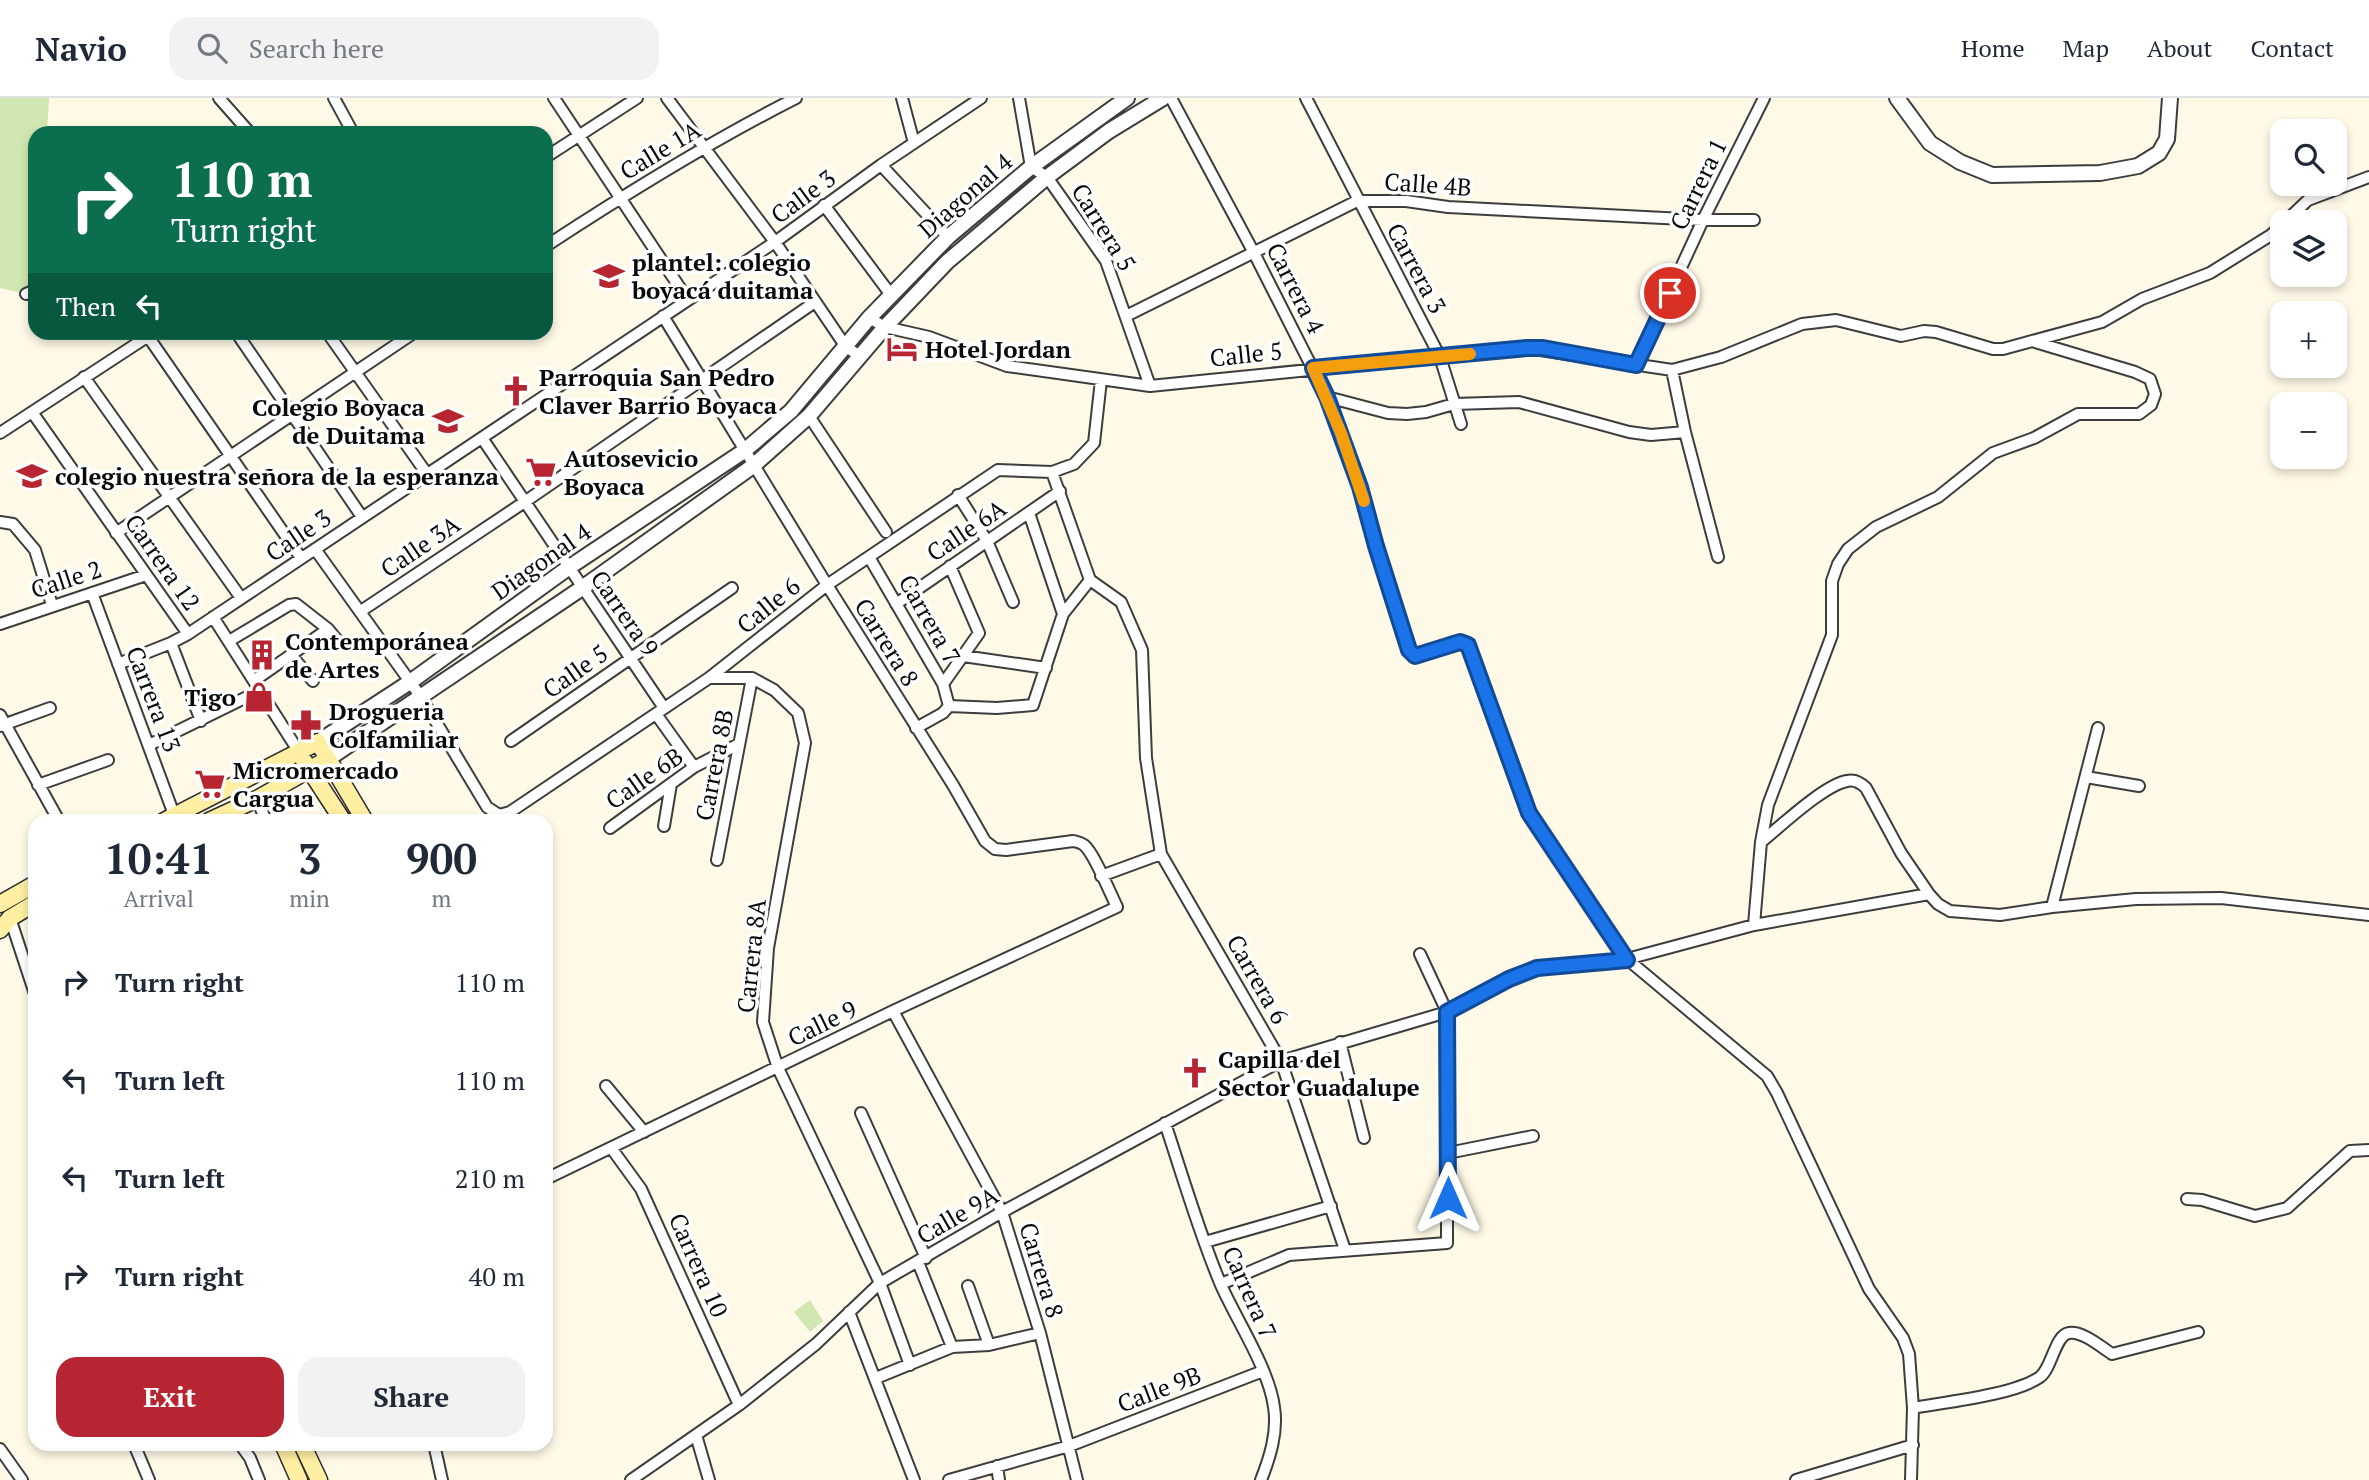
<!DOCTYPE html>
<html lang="en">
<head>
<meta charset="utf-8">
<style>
  :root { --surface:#fff; --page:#f2f2f3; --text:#1f2937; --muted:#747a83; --line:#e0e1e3; --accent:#b72533 }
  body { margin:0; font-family:"PT Serif",serif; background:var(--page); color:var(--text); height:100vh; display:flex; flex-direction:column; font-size:26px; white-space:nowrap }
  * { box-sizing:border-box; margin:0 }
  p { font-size:23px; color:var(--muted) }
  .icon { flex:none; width:38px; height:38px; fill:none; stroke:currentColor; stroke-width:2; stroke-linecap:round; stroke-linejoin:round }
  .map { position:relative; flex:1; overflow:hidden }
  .details { position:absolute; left:28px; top:716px; width:525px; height:637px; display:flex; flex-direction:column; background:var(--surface); border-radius:21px; box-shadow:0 4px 10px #0003 }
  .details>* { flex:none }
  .guide { position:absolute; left:28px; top:28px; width:525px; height:214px; border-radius:21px; box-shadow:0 4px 10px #0003; background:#0b6e4f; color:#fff; overflow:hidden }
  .buttons { position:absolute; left:2270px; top:21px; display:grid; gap:14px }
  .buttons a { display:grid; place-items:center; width:77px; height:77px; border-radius:14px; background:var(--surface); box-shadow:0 4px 10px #0003; font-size:35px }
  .pin { position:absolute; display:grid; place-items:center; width:60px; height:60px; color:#fff; margin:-30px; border:4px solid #fff; border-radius:50%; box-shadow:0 2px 7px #0007 }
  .me { position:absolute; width:77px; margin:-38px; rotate:0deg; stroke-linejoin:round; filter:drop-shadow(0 0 5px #0008) }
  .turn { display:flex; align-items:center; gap:24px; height:147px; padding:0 28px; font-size:32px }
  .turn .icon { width:91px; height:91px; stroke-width:2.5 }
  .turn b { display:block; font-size:49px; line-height:60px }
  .then { display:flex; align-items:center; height:66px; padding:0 28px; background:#0003; gap:14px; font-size:26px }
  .eta { display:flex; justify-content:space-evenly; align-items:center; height:119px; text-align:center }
  .eta b { font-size:42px; font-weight:700; line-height:49px }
  .action { display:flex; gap:14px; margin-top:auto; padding:14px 28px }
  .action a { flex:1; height:80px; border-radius:21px; background:var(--accent); color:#fff; font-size:28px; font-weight:700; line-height:80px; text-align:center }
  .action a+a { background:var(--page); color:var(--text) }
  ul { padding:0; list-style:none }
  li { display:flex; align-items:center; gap:21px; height:98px; padding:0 28px }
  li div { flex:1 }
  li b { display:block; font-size:26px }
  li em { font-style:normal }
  header { display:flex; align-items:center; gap:42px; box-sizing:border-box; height:98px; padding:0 35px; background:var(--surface); border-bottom:2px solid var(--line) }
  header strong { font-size:33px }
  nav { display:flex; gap:38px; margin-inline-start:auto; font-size:24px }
  .search { width:490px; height:63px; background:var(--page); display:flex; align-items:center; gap:18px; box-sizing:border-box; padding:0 24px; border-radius:21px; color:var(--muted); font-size:26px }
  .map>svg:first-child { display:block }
  .green { fill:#d1e7b2 }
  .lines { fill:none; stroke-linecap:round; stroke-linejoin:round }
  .minor-casing { stroke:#3d3d3d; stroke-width:14 }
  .tertiary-casing { stroke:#3d3d3d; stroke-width:18 }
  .secondary-casing { stroke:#2c2c2c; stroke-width:19 }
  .minor { stroke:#fff; stroke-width:10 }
  .tertiary { stroke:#fff; stroke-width:14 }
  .secondary { stroke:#feefa2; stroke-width:16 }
  .route-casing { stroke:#114b97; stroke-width:18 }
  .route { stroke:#1a73e8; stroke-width:12 }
  .slow { stroke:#f59e0b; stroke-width:12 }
  .labels { text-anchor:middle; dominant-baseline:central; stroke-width:7; stroke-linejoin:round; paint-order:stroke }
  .street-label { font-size:24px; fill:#0a0a0a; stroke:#fff }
  .poi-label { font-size:24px; font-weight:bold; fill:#0a0a0a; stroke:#fff; text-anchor:start }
</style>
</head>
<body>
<header>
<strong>Navio</strong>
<div class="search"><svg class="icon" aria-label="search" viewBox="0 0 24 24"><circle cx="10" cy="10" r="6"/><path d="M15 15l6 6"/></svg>Search here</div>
<nav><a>Home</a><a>Map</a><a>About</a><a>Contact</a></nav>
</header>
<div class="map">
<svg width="2369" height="1382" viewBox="0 0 2369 1382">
  <rect width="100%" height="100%" fill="#fff9e7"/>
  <path class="green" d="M 0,0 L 49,0 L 47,35 L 35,35 L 35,189 L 26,196 L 0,190 Z
    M 810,1202 L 823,1223 L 810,1234 L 794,1214 Z"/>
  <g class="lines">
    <g class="minor-casing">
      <path id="minor" d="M 219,0 L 250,35
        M 334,0 L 353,35
        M 554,0 L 688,202
        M 667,0 L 775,144 L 846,249 L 860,258
        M 902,0 L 914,45
        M 1019,0 L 1031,69 L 1047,79 L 1106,163 L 1150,288
        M 1171,0 L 1254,155 L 1327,299 L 1360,389 L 1376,448 L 1409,552 L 1415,558 L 1460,544 L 1468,547 L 1529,715 L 1627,861 L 1767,978 L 1777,995 L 1869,1191 L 1903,1240 L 1909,1256 L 1913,1310 L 1911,1382
        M 1306,0 L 1440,259 L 1461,326
        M 546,59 L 637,0
        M 881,67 L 948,139
        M 824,107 L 891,197
        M 2285,124 L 2308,102 L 2369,79
        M 546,148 C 627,95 709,44 796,0
        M 26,196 L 35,192
        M 1126,218 L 1357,103 L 1406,103 L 1448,109 L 1703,122 L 1754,122
        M 869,220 L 885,229 L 929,239 L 1007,268 L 1150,288 L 1527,250 L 1672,272 L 1721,259 L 1802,226 L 1836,222 L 1901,238 L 1924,233 L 1936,234 L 1993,251 L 2003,251 L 2102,224 L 2142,201 L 2210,175 L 2271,137 L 2282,127
        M 145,234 L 301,460
        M 236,234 L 362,419
        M 327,234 L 427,376
        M 1636,267 L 1703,122 L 1764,0
        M 1672,272 L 1685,334 L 1718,459
        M 84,279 L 241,500
        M 1327,299 L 1388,315 L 1407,316 L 1426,314 L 1454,306 L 1519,304 L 1629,334 L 1651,337 L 1685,334
        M 32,314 L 188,536
        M 809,318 L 886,434
        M 0,335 L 153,235
        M 482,340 L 664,610
        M 958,397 L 987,443 L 1013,504
        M 1029,415 L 1063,516
        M 0,424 L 13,426 L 35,452 L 52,507
        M 116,435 L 415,234
        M 315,451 L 421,599 L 487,709 L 499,717 L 510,714 L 709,580 L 827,487 L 998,372 L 1052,374 L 1074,366 L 1094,345 L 1101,282
        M 869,459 L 943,586 L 949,608
        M 1090,482 L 1121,504 L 1142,552 L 1146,660 L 1161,756 L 1281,963 L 1345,1152
        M 92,495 L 176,722
        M 896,506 L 1060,393
        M 361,513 L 526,403 L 815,204
        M 213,519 L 299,654
        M 0,526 L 146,477
        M 229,543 L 289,507 L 296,506 L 328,531 L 341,547
        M 171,545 L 201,623
        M 291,557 L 313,583
        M 963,558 L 1046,570
        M 118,566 L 171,545 L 188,536 L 775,144 L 881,67 L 981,0
        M 709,580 L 752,580 L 774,592 L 798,615 L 805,645 L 768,850 L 763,924 L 778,970 L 880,1185 L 910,1267
        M 255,582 L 328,531
        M 943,586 L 979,535 L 950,468
        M 949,608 L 997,610 L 1033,607 L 1063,516 L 1090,482 L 1052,374
        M 656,616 L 694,669
        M 0,617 L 59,723
        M 0,628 L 50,610
        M 916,630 L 943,615 L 949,608
        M 511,643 L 732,490
        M 149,647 L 261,592
        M 2086,679 L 2139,688
        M 38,687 L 108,662
        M 257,701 L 266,723
        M 664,728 L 671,686
        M 610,730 L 694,669 L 739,646
        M 1761,744 L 1768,707 L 1832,537 L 1832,483 L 1838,466 L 1848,451 L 1876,429 L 1938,399 L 1993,355 L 2034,340 L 2078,316 L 2139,316 L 2151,307 L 2155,296 L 2150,281 L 2135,274 L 2035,244
        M 717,762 L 752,580
        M 1101,778 L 1161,756
        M 2052,809 L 2098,630
        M 10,820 L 35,896
        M 1754,827 L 1929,796
        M 893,913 L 1002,1114 L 1040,1235 L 1077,1382
        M 1340,944 L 1364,1040
        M 606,988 L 644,1034
        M 861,1015 L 926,1160
        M 1165,1025 C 1183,1079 1199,1135 1221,1187 C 1237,1223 1269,1271 1274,1309 C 1278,1334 1270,1359 1261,1382
        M 612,1051 L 641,1091 L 739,1307
        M 1448,1055 L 1533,1038
        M 546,1081 L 893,913 L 1117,809 C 1110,795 1094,755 1084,747 C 1080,744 1078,744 1073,743 L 1006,752 L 995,751 L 985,743 L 953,687 L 827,487 L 663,218
        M 2187,1101 L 2202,1102 L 2255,1118 L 2287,1110 L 2350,1053 L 2369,1052
        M 1205,1144 L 1331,1108
        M 918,1164 L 952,1249
        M 1221,1186 L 1289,1157 L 1447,1145 L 1447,914 L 1420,856
        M 968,1188 L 989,1247
        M 849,1214 L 914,1382
        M 876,1280 L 952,1249 L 989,1247 L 1040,1235
        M 1913,1310 C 1946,1304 2014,1297 2040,1279 C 2052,1270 2055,1237 2069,1235 C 2083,1233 2101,1249 2112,1256 L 2198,1234
        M 696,1337 L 709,1382
        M 134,1346 L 149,1382
        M 240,1346 L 250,1360 L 259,1382
        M 434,1346 L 442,1382
        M 0,1351 L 22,1382
        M 997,1368 L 999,1382
        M 631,1382 L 739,1307 L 816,1246 L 880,1185 L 1002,1114 L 1281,963 L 1447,914 L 1509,881 L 1537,870 L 1627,861 L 1754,827 L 1761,744 C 1781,728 1824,687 1847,683 C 1854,681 1861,685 1866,690 L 1901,755 L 1929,796 L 1938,806 L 1950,813 L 2000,817 L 2052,809 L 2136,801 L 2221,800 L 2369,817
        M 949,1382 L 1069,1348 L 1263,1273
        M 1796,1382 L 1913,1347"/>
    </g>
    <g class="tertiary-casing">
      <path id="tertiary" d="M 1897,0 L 1930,45 L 1960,64 L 1992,77 L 2100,75 L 2138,68 L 2159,55 L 2167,41 L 2170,0
        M 318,644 L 410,584 L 568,470 L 744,353 L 791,313 L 869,220 L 948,139 L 1031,69 L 1127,0
        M 328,661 L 582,490 L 753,368 L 809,318 L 885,229 L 947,164 L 1047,79 L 1109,33 L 1163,0"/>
    </g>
    <g class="secondary-casing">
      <path id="secondary" d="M 304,663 L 343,723
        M 164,723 L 318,644 L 365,723
        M 209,723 L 257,701 L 328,661
        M 0,806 L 35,786
        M 0,832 L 10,820 L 35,805
        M 283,1346 L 299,1382
        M 302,1346 L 319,1382"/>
    </g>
    <use href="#minor" class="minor"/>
    <use href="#tertiary" class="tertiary"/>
    <use href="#secondary" class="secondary"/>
  </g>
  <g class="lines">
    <g class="route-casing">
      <path id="route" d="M 1448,1100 L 1447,914 L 1509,881 L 1537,870 L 1627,862 L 1529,715 L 1468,547 L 1460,544 L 1415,558 L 1409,552 L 1376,448 L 1360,389 L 1327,299 L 1313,270 L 1527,250 L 1543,250 L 1636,267 L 1670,195"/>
    </g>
    <use href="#route" class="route"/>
    <path class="slow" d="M 1364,403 L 1341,335 L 1313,270 L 1470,256"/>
  </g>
  <defs>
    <g id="school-bare" transform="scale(2.415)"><path d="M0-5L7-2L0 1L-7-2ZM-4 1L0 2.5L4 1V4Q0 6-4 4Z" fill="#b72533" stroke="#fff" stroke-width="2.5" paint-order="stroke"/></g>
    <g id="hotel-bare" transform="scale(2.415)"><path d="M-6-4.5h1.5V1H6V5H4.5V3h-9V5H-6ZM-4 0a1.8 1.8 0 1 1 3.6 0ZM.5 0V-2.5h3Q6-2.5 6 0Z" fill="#b72533" stroke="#fff" stroke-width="2.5" paint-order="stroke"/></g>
    <g id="church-bare" transform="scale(2.415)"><path d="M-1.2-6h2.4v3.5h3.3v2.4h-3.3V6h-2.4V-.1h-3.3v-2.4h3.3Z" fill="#b72533" stroke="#fff" stroke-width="2.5" paint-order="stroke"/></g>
    <g id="supermarket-bare" transform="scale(2.415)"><path d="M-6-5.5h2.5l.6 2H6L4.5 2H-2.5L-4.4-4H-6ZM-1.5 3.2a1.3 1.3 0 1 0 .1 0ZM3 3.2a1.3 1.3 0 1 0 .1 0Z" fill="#b72533" stroke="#fff" stroke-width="2.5" paint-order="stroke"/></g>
    <g id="building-bare" transform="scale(2.415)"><path d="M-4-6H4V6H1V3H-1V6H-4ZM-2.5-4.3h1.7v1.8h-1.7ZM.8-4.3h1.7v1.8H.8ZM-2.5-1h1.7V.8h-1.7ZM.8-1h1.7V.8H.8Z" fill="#b72533" stroke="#fff" stroke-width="2.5" paint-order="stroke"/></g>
    <g id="shop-bare" transform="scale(2.415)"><path d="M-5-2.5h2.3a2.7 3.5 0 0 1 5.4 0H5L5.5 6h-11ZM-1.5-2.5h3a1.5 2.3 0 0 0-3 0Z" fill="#b72533" stroke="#fff" stroke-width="2.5" paint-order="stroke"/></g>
    <g id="pharmacy-bare" transform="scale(2.415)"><path d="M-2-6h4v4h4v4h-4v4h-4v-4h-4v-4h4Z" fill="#b72533" stroke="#fff" stroke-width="2.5" paint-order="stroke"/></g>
  </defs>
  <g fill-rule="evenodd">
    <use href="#school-bare" x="609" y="178"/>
    <use href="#hotel-bare" x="902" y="251"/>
    <use href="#church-bare" x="516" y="293"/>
    <use href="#school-bare" x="448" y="323"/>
    <use href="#supermarket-bare" x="541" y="374"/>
    <use href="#school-bare" x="32" y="378"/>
    <use href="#building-bare" x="262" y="557"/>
    <use href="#shop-bare" x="259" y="599"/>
    <use href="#pharmacy-bare" x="306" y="627"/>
    <use href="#supermarket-bare" x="210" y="686"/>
    <use href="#church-bare" x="1195" y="975"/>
  </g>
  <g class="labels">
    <g class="street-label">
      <text transform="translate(660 52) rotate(-31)">Calle 1A</text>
      <text transform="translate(1428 86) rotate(4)">Calle 4B</text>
      <text transform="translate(1698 86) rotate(-64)">Carrera 1</text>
      <text transform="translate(965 97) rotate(-41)">Diagonal 4</text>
      <text transform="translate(803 98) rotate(-36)">Calle 3</text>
      <text transform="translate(1104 129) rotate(58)">Carrera 5</text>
      <text transform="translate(1417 170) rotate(62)">Carrera 3</text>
      <text transform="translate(1296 190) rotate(63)">Carrera 4</text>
      <text transform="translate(1246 256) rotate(-6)">Calle 5</text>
      <text transform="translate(966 432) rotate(-34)">Calle 6A</text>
      <text transform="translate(298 437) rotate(-34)">Calle 3</text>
      <text transform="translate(420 448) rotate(-34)">Calle 3A</text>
      <text transform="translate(541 463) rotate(-35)">Diagonal 4</text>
      <text transform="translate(163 464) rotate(55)">Carrera 12</text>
      <text transform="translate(66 481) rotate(-18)">Calle 2</text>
      <text transform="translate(768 507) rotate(-39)">Calle 6</text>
      <text transform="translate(625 515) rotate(55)">Carrera 9</text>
      <text transform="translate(930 521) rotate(60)">Carrera 7</text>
      <text transform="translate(887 544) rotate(58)">Carrera 8</text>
      <text transform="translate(575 573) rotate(-35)">Calle 5</text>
      <text transform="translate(154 601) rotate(69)">Carrera 13</text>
      <text transform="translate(714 667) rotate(-79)">Carrera 8B</text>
      <text transform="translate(644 680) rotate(-35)">Calle 6B</text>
      <text transform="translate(751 858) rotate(-84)">Carrera 8A</text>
      <text transform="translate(1258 881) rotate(60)">Carrera 6</text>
      <text transform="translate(822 925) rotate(-26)">Calle 9</text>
      <text transform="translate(957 1117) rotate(-30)">Calle 9A</text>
      <text transform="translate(699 1167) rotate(66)">Carrera 10</text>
      <text transform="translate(1042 1172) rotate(73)">Carrera 8</text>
      <text transform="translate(1250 1194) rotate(66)">Carrera 7</text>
      <text transform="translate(1159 1291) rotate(-21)">Calle 9B</text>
    </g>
    <g class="poi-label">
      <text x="632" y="164">plantel: colegio<tspan x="632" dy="28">boyacá duitama</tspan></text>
      <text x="925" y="251">Hotel Jordan</text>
      <text x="539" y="279">Parroquia San Pedro<tspan x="539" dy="28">Claver Barrio Boyaca</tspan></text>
      <text x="425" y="309" text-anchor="end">Colegio Boyaca<tspan x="425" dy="28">de Duitama</tspan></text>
      <text x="564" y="360">Autosevicio<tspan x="564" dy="28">Boyaca</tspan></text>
      <text x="55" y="378">colegio nuestra señora de la esperanza</text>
      <text x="285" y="543">Contemporánea<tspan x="285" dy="28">de Artes</tspan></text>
      <text x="236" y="599" text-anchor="end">Tigo</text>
      <text x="329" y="613">Drogueria<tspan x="329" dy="28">Colfamiliar</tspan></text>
      <text x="233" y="672">Micromercado<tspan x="233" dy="28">Cargua</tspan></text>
      <text x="1218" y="961">Capilla del<tspan x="1218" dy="28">Sector Guadalupe</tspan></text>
    </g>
  </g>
</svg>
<div class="buttons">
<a><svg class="icon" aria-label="search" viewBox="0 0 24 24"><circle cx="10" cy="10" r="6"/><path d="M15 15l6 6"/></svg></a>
<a><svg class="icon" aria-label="layers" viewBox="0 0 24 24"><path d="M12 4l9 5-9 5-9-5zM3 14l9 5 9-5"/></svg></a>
<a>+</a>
<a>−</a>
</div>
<div class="pin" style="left:1670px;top:195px;background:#d93025"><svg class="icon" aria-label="arrive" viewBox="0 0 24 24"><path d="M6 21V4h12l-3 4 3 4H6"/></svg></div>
<svg class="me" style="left:1448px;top:1100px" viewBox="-20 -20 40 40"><path d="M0-17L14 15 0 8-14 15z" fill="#1a73e8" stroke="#fff" stroke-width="4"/></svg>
<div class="guide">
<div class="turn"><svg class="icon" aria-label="right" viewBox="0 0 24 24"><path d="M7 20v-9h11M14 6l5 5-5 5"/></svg><div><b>110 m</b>Turn right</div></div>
<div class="then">Then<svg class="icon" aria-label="left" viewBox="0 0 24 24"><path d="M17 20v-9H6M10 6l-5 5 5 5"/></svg></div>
</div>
<section class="details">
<div class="eta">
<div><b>10:41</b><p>Arrival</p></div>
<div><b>3</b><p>min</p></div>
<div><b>900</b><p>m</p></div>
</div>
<ul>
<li><svg class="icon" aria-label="right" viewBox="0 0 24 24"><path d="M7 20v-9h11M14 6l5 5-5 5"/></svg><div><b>Turn right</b></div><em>110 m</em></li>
<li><svg class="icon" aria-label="left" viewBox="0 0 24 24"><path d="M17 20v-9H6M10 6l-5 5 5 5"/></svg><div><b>Turn left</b></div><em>110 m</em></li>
<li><svg class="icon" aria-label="left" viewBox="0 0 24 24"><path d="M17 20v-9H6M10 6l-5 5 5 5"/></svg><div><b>Turn left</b></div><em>210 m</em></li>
<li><svg class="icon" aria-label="right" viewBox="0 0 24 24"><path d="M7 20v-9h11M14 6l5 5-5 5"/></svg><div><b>Turn right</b></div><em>40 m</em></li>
</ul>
<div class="action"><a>Exit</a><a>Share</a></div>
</section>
</div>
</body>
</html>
